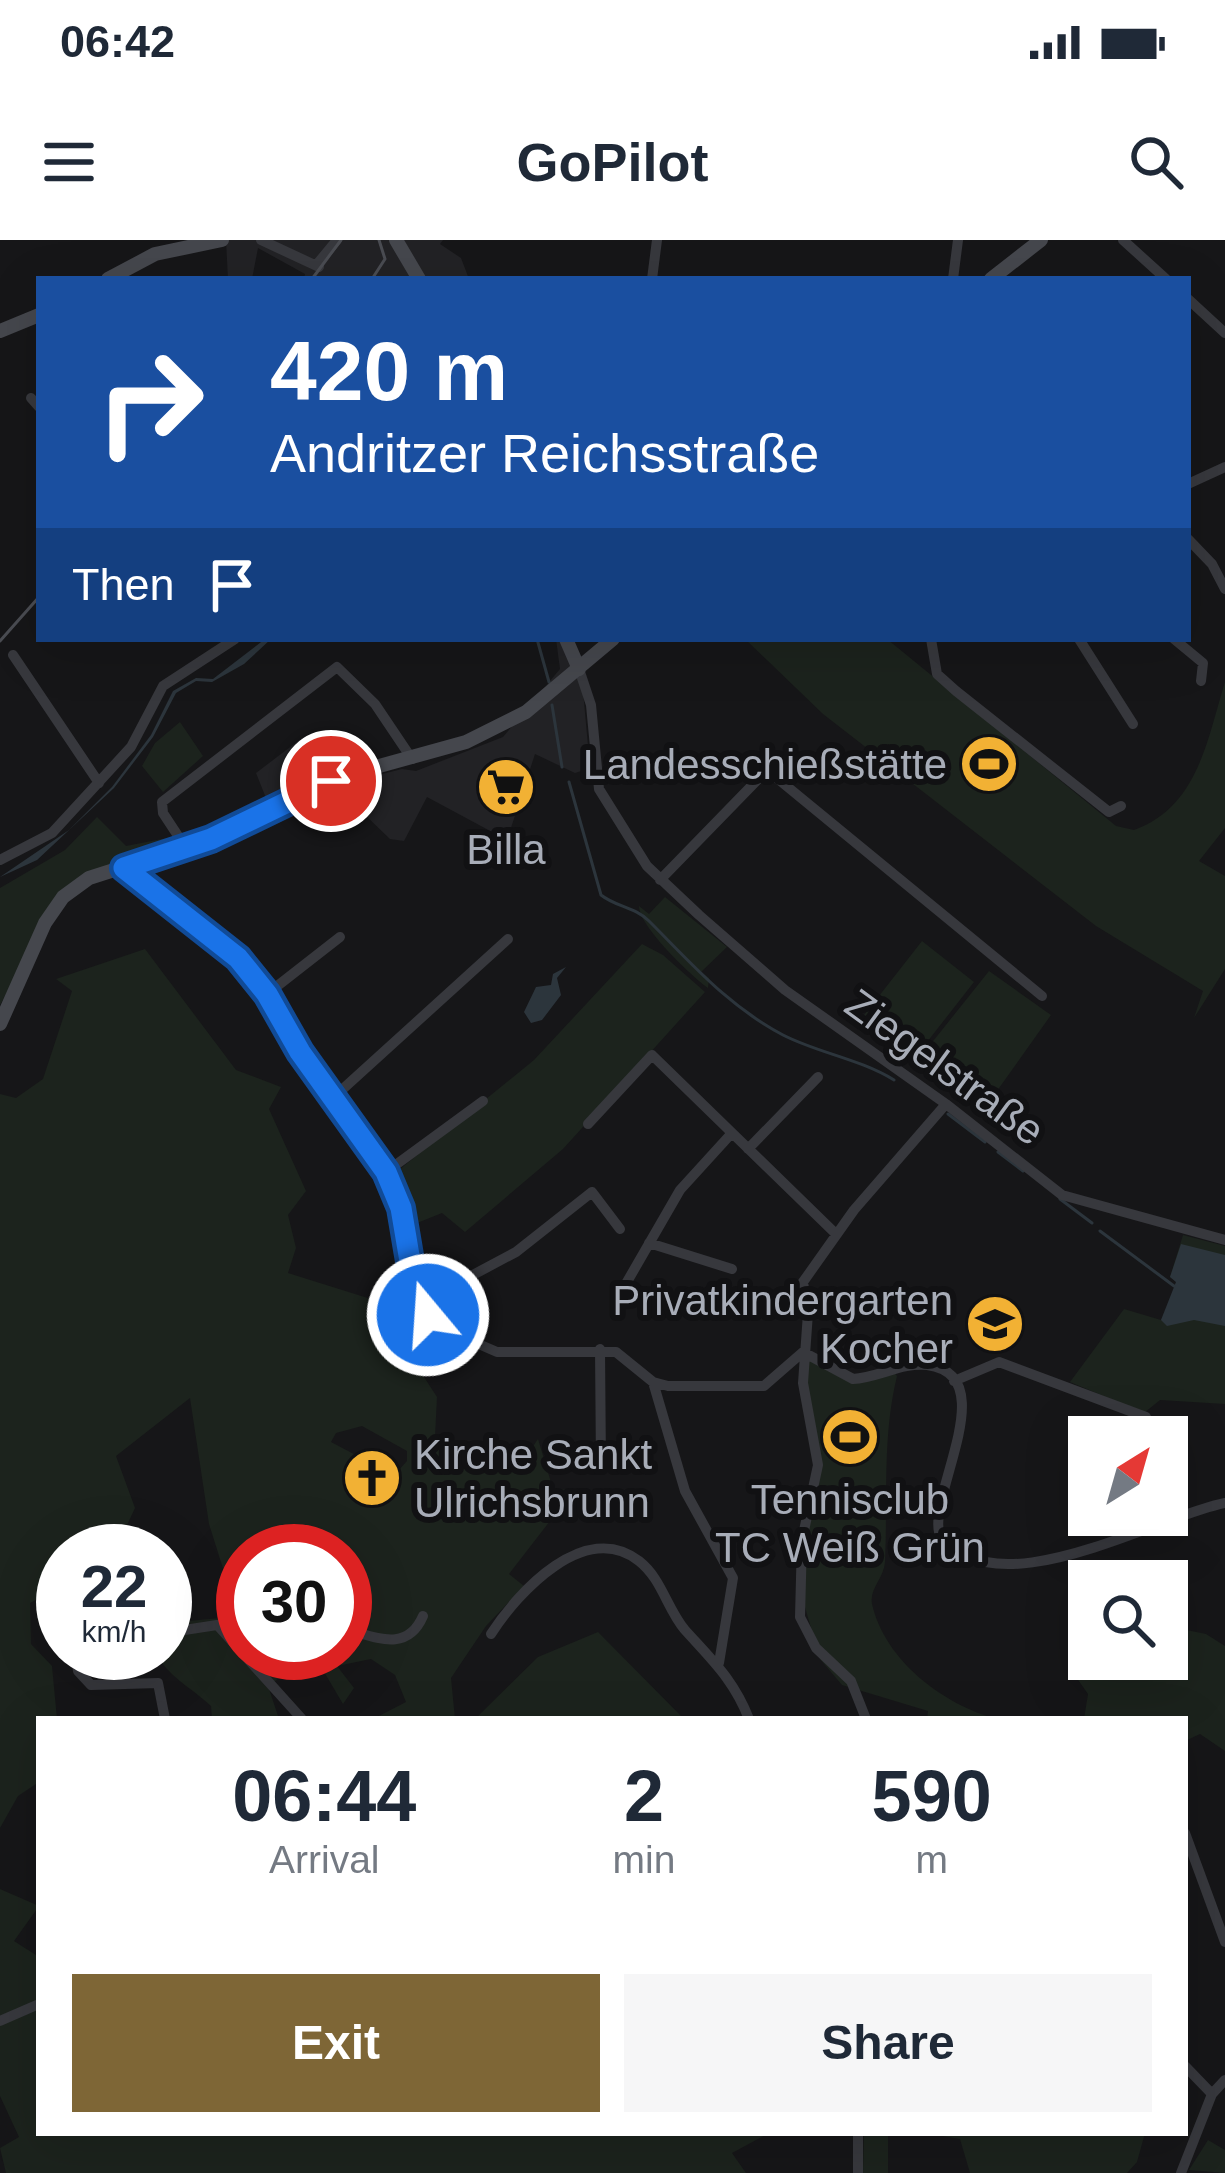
<!DOCTYPE html>
<html lang="en">
<head>
<meta charset="utf-8">
<style>
  :root { --surface:#fff; --page:#f6f6f7; --text:#1f2937; --muted:#747a83; --accent:#7e6636 }
  body { margin:0; font-family:Arial,sans-serif; background:var(--page); color:var(--text); height:100vh; display:flex; flex-direction:column; font-size:45px; white-space:nowrap }
  * { box-sizing:border-box; margin:0 }
  p { font-size:39px; color:var(--muted) }
  .icon { flex:none; width:66px; height:66px; fill:none; stroke:currentColor; stroke-width:2; stroke-linecap:round; stroke-linejoin:round }
  .map { position:relative; flex:1; overflow:hidden }
  .sheet { position:absolute; left:36px; top:1476px; width:1152px; height:420px; display:flex; flex-direction:column; background:var(--surface); border-radius:0px; box-shadow:0 12px 48px #0002 }
  .sheet>* { flex:none }
  .top-card { position:absolute; left:36px; top:36px; width:1155px; height:366px; border-radius:0px; box-shadow:0 12px 48px #0002; background:#1a4fa0; color:#fff; overflow:hidden }
  .needle { width:78px; rotate:37deg }
  .buttons { position:absolute; left:1068px; top:1176px; display:grid; gap:24px }
  .buttons a { display:grid; place-items:center; width:120px; height:120px; border-radius:0px; background:var(--surface); box-shadow:0 12px 48px #0002; font-size:60px }
  .speed { position:absolute; left:36px; top:1284px; display:flex; gap:24px; font-size:60px; font-weight:700; text-align:center }
  .speed>* { display:grid; place-content:center; width:156px; height:156px; border-radius:50%; background:var(--surface); box-shadow:0 12px 48px #0002; line-height:1 }
  .speed small { font-size:30px; font-weight:400 }
  .speed .limit { border:18px solid #d22; background:#fff; color:#111 }
  .pin { position:absolute; display:grid; place-items:center; width:102px; height:102px; color:#fff; margin:-51px; border:6px solid #fff; border-radius:50%; box-shadow:0 3px 12px #0007 }
  .me { position:absolute; width:132px; margin:-66px; rotate:342deg; stroke-linejoin:round; filter:drop-shadow(0 0 9px #0008) }
  .turn { display:flex; align-items:center; gap:42px; height:252px; padding:0 36px; font-size:54px }
  .turn .icon { width:156px; height:156px; stroke-width:2.5 }
  .turn b { display:block; font-size:84px; line-height:102px }
  .then { display:flex; align-items:center; height:114px; padding:0 36px; background:#0003; gap:24px; font-size:45px }
  .eta { display:flex; justify-content:space-evenly; align-items:center; height:204px; text-align:center }
  .eta b { font-size:72px; font-weight:600; line-height:84px }
  .cta { display:flex; gap:24px; margin-top:auto; padding:24px 36px }
  .cta a { flex:1; height:138px; border-radius:0px; background:var(--accent); color:#fff; font-size:48px; font-weight:600; line-height:138px; text-align:center }
  .cta a+a { background:var(--page); color:var(--text) }
  .status { display:flex; justify-content:space-between; align-items:center; height:84px; padding:0 60px; background:var(--surface); direction:ltr }
  .status svg { height:33px; fill:currentColor }
  header { display:flex; justify-content:space-between; align-items:center; height:156px; padding:0 36px; background:var(--surface); font-size:54px; font-weight:600 }
  .map>svg:first-child { display:block }
  .built { fill:#222225 }
  .green { fill:#1c231d; fill-rule:evenodd }
  .water { fill:#2c353c }
  .lines { fill:none; stroke-linecap:round; stroke-linejoin:round }
  .stream { stroke:#2c353c; stroke-width:3 }
  .street { stroke:#37383d; stroke-width:10 }
  .secondary { stroke:#45474d; stroke-width:14 }
  .tram { stroke:#4a4c52; stroke-width:3 }
  .route-casing { stroke:#114b97; stroke-width:30 }
  .route { stroke:#1a73e8; stroke-width:21 }
  .labels { text-anchor:middle; dominant-baseline:central; stroke-width:12; stroke-linejoin:round; paint-order:stroke }
  .poi-label { font-size:42px; fill:#a8adb8; stroke:#111113; text-anchor:end }
  .street-label { font-size:42px; fill:#a8adb8; stroke:#111113 }
</style>
</head>
<body>
<div class="status"><b>06:42</b><svg viewBox="0 0 49 12"><path d="M0 12V9h3v3zM5 12V6h3v6zM10 12V3h3v9zM15 12V0h3v12zM26 1h20v11H26zM47 4h2v5h-2z"/></svg></div>
<header><svg class="icon" aria-label="menu" viewBox="0 0 24 24"><path d="M4 6h16M4 12h16M4 18h16"/></svg>GoPilot<svg class="icon" aria-label="search" viewBox="0 0 24 24"><circle cx="10" cy="10" r="6"/><path d="M15 15l6 6"/></svg></header>
<div class="map">
<svg width="1225" height="1933" viewBox="0 0 1225 1933">
  <rect width="100%" height="100%" fill="#161618"/>
  <path class="built" d="M 226,0 L 443,0 L 440,4 L 461,18 L 469,39 L 304,39 L 305,34 L 258,8 L 252,39 L 228,39 Z
    M 556,399 L 571,399 L 583,451 L 590,528 L 575,533 L 535,514 L 507,600 L 427,557 L 404,601 L 390,599 L 335,546 L 402,529 L 416,531 L 503,497 L 560,429 Z
    M 302,498 L 324,533 L 268,563 L 256,533 Z"/>
  <path class="green" d="M 745,399 L 887,399 L 1116,586 L 1134,590 C 1198,567 1207,500 1225,442 L 1225,588 L 1199,621 L 1225,636 L 1225,729 L 1194,778 L 1203,751 L 1096,686 L 823,474 Z
    M 180,482 L 203,516 L 163,552 L 142,526 L 155,503 Z
    M 97,577 L 126,606 L 172,597 L 178,604 L 115,621 L 63,650 L 0,765 L 0,648 L 65,610 Z
    M 665,657 L 727,707 L 701,732 L 709,738 L 708,748 C 689,734 639,686 639,666 L 649,674 Z
    M 922,701 L 974,742 L 913,820 L 861,779 Z
    M 642,704 L 663,715 L 705,752 L 563,909 L 465,992 L 442,973 L 412,985 L 394,934 L 534,820 Z
    M 145,709 L 236,830 L 281,847 L 269,869 L 306,951 L 288,975 L 296,1008 L 288,1033 L 374,1060 L 437,1157 L 435,1197 L 501,1225 L 521,1224 L 538,1199 L 553,1249 L 596,1251 L 595,1274 L 550,1281 L 509,1334 L 524,1346 L 486,1386 L 451,1438 L 455,1479 L 373,1479 L 406,1462 L 395,1435 L 371,1419 L 337,1426 L 354,1448 L 343,1464 L 317,1420 L 302,1422 L 268,1446 L 279,1479 L 212,1479 L 211,1466 C 192,1448 167,1436 156,1413 L 165,1413 L 165,1383 L 243,1376 L 243,1413 L 345,1413 L 345,1311 L 243,1311 L 243,1361 L 232,1357 L 209,1284 L 190,1158 L 116,1216 L 135,1268 L 115,1311 L 63,1311 L 63,1346 L 30,1363 L 31,1404 L 52,1426 L 57,1479 L 39,1479 L 39,1542 L 18,1556 L 0,1588 L 0,854 L 16,858 L 43,839 L 72,751 L 56,739 ZM 362,1186 L 407,1211 L 407,1221 L 387,1243 L 366,1255 L 354,1242 L 369,1222 L 331,1202 L 336,1193 Z
    M 989,731 L 1051,775 L 982,872 L 914,825 Z
    M 1183,995 L 1225,1006 L 1225,1164 L 1160,1160 L 1144,1173 L 1070,1142 L 1124,1069 L 1161,1080 L 1179,1044 L 1170,1037 Z
    M 803,1112 L 839,1136 L 893,1131 L 897,1136 C 882,1198 888,1259 885,1322 C 884,1338 869,1349 872,1364 C 885,1421 944,1465 997,1479 L 927,1479 L 928,1471 L 842,1445 L 820,1419 L 796,1336 L 816,1239 Z
    M 1167,1386 L 1206,1394 L 1225,1406 L 1225,1511 L 1200,1494 L 1185,1501 L 1185,1479 L 1084,1479 L 1088,1454 L 1074,1434 L 1082,1408 L 1089,1406 L 1089,1419 L 1167,1419 Z
    M 598,1392 L 684,1479 L 475,1479 L 538,1417 Z
    M 0,1649 L 39,1666 L 14,1701 L 39,1717 L 39,1893 L 769,1893 L 732,1913 L 746,1933 L 6,1933 L 0,1908 L 19,1897 L 0,1856 Z
    M 864,1893 L 888,1893 L 888,1933 L 863,1933 Z
    M 924,1893 L 1145,1893 L 1137,1922 L 1127,1933 L 970,1933 L 960,1899 Z
    M 1208,1900 L 1225,1910 L 1225,1933 L 1189,1930 Z"/>
  <path class="water" d="M 265,399 L 271,399 L 244,424 L 212,442 L 196,441 L 176,453 L 153,497 L 114,548 L 37,620 L 0,637 L 69,590 L 112,547 L 151,495 L 173,451 L 196,438 L 213,439 Z
    M 566,727 L 557,738 L 561,755 L 542,780 L 531,783 L 524,772 L 536,747 L 551,745 L 553,734 Z
    M 1181,1004 L 1225,1015 L 1225,1086 L 1194,1080 L 1167,1086 L 1161,1080 L 1176,1042 L 1170,1037 Z"/>
  <g class="lines">
    <path class="stream" d="M 537,399 L 549,442
      M 552,465 L 562,527
      M 569,542 L 601,655 C 616,667 635,667 649,681 C 692,724 728,766 783,795 C 818,813 860,819 894,840
      M 948,874 L 985,902
      M 998,912 L 1023,931
      M 1060,959 L 1092,983
      M 1100,991 L 1174,1046"/>
    <path class="street" d="M 261,0 L 319,27
      M 1123,0 L 1166,39
      M 318,23 L 337,0
      M 652,39 L 657,0
      M 953,39 L 958,0
      M 1188,59 L 1225,93
      M 31,158 L 39,167
      M 1188,244 L 1225,227
      M 1188,299 L 1212,324 L 1225,349
      M 931,399 L 937,434 L 956,451 L 1109,572 L 1121,566
      M 1079,399 L 1133,484
      M 1174,399 L 1203,423 L 1201,441
      M 13,415 L 99,543
      M 579,429 L 591,465 L 599,549 L 647,626 L 699,675 L 785,750 L 946,864 L 1062,955 L 1225,1000
      M 186,608 L 163,573 L 162,562 L 337,427 L 375,464 L 412,519
      M 0,620 L 52,593 L 131,507 L 163,446 L 235,399
      M 123,628 L 239,718 L 267,754 L 386,932 L 401,968 L 414,1045 L 437,1086 L 497,1112 L 616,1112 L 653,1142 L 668,1146 L 764,1146 L 803,1112 L 853,1139 C 877,1138 903,1122 927,1125 C 1003,1135 930,1250 939,1292 C 992,1373 1154,1277 1225,1263
      M 660,640 L 767,530 L 1042,756
      M 267,754 L 340,697
      M 334,857 L 508,699
      M 588,884 L 652,815 L 836,994
      M 748,909 L 818,837
      M 386,932 L 483,861
      M 649,1003 L 732,1029
      M 620,1054 L 680,950 L 731,894
      M 422,1062 L 516,1012 L 592,952 L 620,989
      M 600,1109 L 601,1227
      M 954,1141 L 999,1122 L 1146,1177
      M 653,1142 L 685,1251 L 733,1338 L 719,1423
      M 219,1387 L 302,1479
      M 345,1389 C 376,1397 407,1413 423,1376
      M 165,1393 L 243,1381
      M 491,1394 C 518,1352 585,1279 639,1321 C 662,1339 667,1369 685,1390 C 712,1420 734,1440 749,1479
      M 75,1413 L 78,1431 L 91,1445 L 158,1443 L 165,1479
      M 866,1479 L 851,1441 L 816,1408 L 800,1377 L 802,1300 L 818,1225 L 803,1143 L 808,1073 L 803,1042 L 854,970 L 946,864
      M 1185,1593 L 1225,1702
      M 0,1781 L 39,1764
      M 1185,1826 L 1212,1854
      M 858,1893 L 858,1933
      M 1181,1933 L 1212,1854 L 1225,1840"/>
    <path class="secondary" d="M 396,0 L 419,39
      M 108,39 L 155,14 L 222,0
      M 991,39 L 1041,0
      M 0,91 L 39,75
      M 566,399 L 579,429
      M 0,784 L 45,683 L 63,657 L 89,638 L 211,599 L 343,536 L 466,502 L 526,472 L 613,399"/>
    <path class="tram" d="M 312,39 L 341,0
      M 372,39 L 385,19 L 379,0
      M 0,401 L 39,357"/>
  </g>
  <g class="lines">
    <g class="route-casing">
      <path id="route" d="M 331,541 L 211,599 L 124,628 L 238,718 L 267,754 L 300,812 L 386,932 L 401,968 L 414,1045 L 428,1075"/>
    </g>
    <use href="#route" class="route"/>
  </g>
  <defs>
    <g id="stadium-disc" transform="scale(3)"><circle r="9.5" fill="#f2b134" stroke="#111113"/><path d="M0-5a6.5 5 0 1 0 0 10a6.5 5 0 1 0 0-10ZM-3.5-1.8h7v3.6h-7Z" fill="#111"/></g>
    <g id="supermarket-disc" transform="scale(3)"><circle r="9.5" fill="#f2b134" stroke="#111113"/><path d="M-6-5.5h2.5l.6 2H6L4.5 2H-2.5L-4.4-4H-6ZM-1.5 3.2a1.3 1.3 0 1 0 .1 0ZM3 3.2a1.3 1.3 0 1 0 .1 0Z" fill="#111"/></g>
    <g id="school-disc" transform="scale(3)"><circle r="9.5" fill="#f2b134" stroke="#111113"/><path d="M0-5L7-2L0 1L-7-2ZM-4 1L0 2.5L4 1V4Q0 6-4 4Z" fill="#111"/></g>
    <g id="church-disc" transform="scale(3)"><circle r="9.5" fill="#f2b134" stroke="#111113"/><path d="M-1.2-6h2.4v3.5h3.3v2.4h-3.3V6h-2.4V-.1h-3.3v-2.4h3.3Z" fill="#111"/></g>
  </defs>
  <g fill-rule="evenodd">
    <use href="#stadium-disc" x="989" y="524"/>
    <use href="#supermarket-disc" x="506" y="547"/>
    <use href="#school-disc" x="995" y="1084"/>
    <use href="#stadium-disc" x="850" y="1197"/>
    <use href="#church-disc" x="372" y="1238"/>
  </g>
  <g class="labels">
    <g class="poi-label">
      <text x="947" y="524">Landesschießstätte</text>
      <text x="506" y="609" text-anchor="middle">Billa</text>
      <text x="953" y="1060">Privatkindergarten<tspan x="953" dy="48">Kocher</tspan></text>
      <text x="414" y="1214" text-anchor="start">Kirche Sankt<tspan x="414" dy="48">Ulrichsbrunn</tspan></text>
      <text x="850" y="1259" text-anchor="middle">Tennisclub<tspan x="850" dy="48">TC Weiß Grün</tspan></text>
    </g>
    <g class="street-label">
      <text transform="translate(945 827) rotate(36)">Ziegelstraße</text>
    </g>
  </g>
</svg>
<div class="buttons">
<a><svg class="needle" viewBox="-14 -14 28 28"><path d="M0-13l5 13h-10z" fill="#e53935"/><path d="M0 13l5-13h-10z" fill="#747a83"/></svg></a>
<a><svg class="icon" aria-label="search" viewBox="0 0 24 24"><circle cx="10" cy="10" r="6"/><path d="M15 15l6 6"/></svg></a>
</div>
<div class="speed"><div>22<small>km/h</small></div><div class="limit">30</div></div>
<div class="pin" style="left:331px;top:541px;background:#d93025"><svg class="icon" aria-label="arrive" viewBox="0 0 24 24"><path d="M6 21V4h12l-3 4 3 4H6"/></svg></div>
<svg class="me" style="left:428px;top:1075px" viewBox="-20 -20 40 40"><circle r="17" fill="#1a73e8" stroke="#fff" stroke-width="3"/><path d="M0-11L8 9 0 5-8 9z" fill="#fff"/></svg>
<div class="top-card">
<div class="turn"><svg class="icon" aria-label="right" viewBox="0 0 24 24"><path d="M7 20v-9h11M14 6l5 5-5 5"/></svg><div><b>420 m</b>Andritzer Reichsstraße</div></div>
<div class="then">Then<svg class="icon" aria-label="arrive" viewBox="0 0 24 24"><path d="M6 21V4h12l-3 4 3 4H6"/></svg></div>
</div>
<section class="sheet">
<div class="eta">
<div><b>06:44</b><p>Arrival</p></div>
<div><b>2</b><p>min</p></div>
<div><b>590</b><p>m</p></div>
</div>
<div class="cta"><a>Exit</a><a>Share</a></div>
</section>
</div>
</body>
</html>
